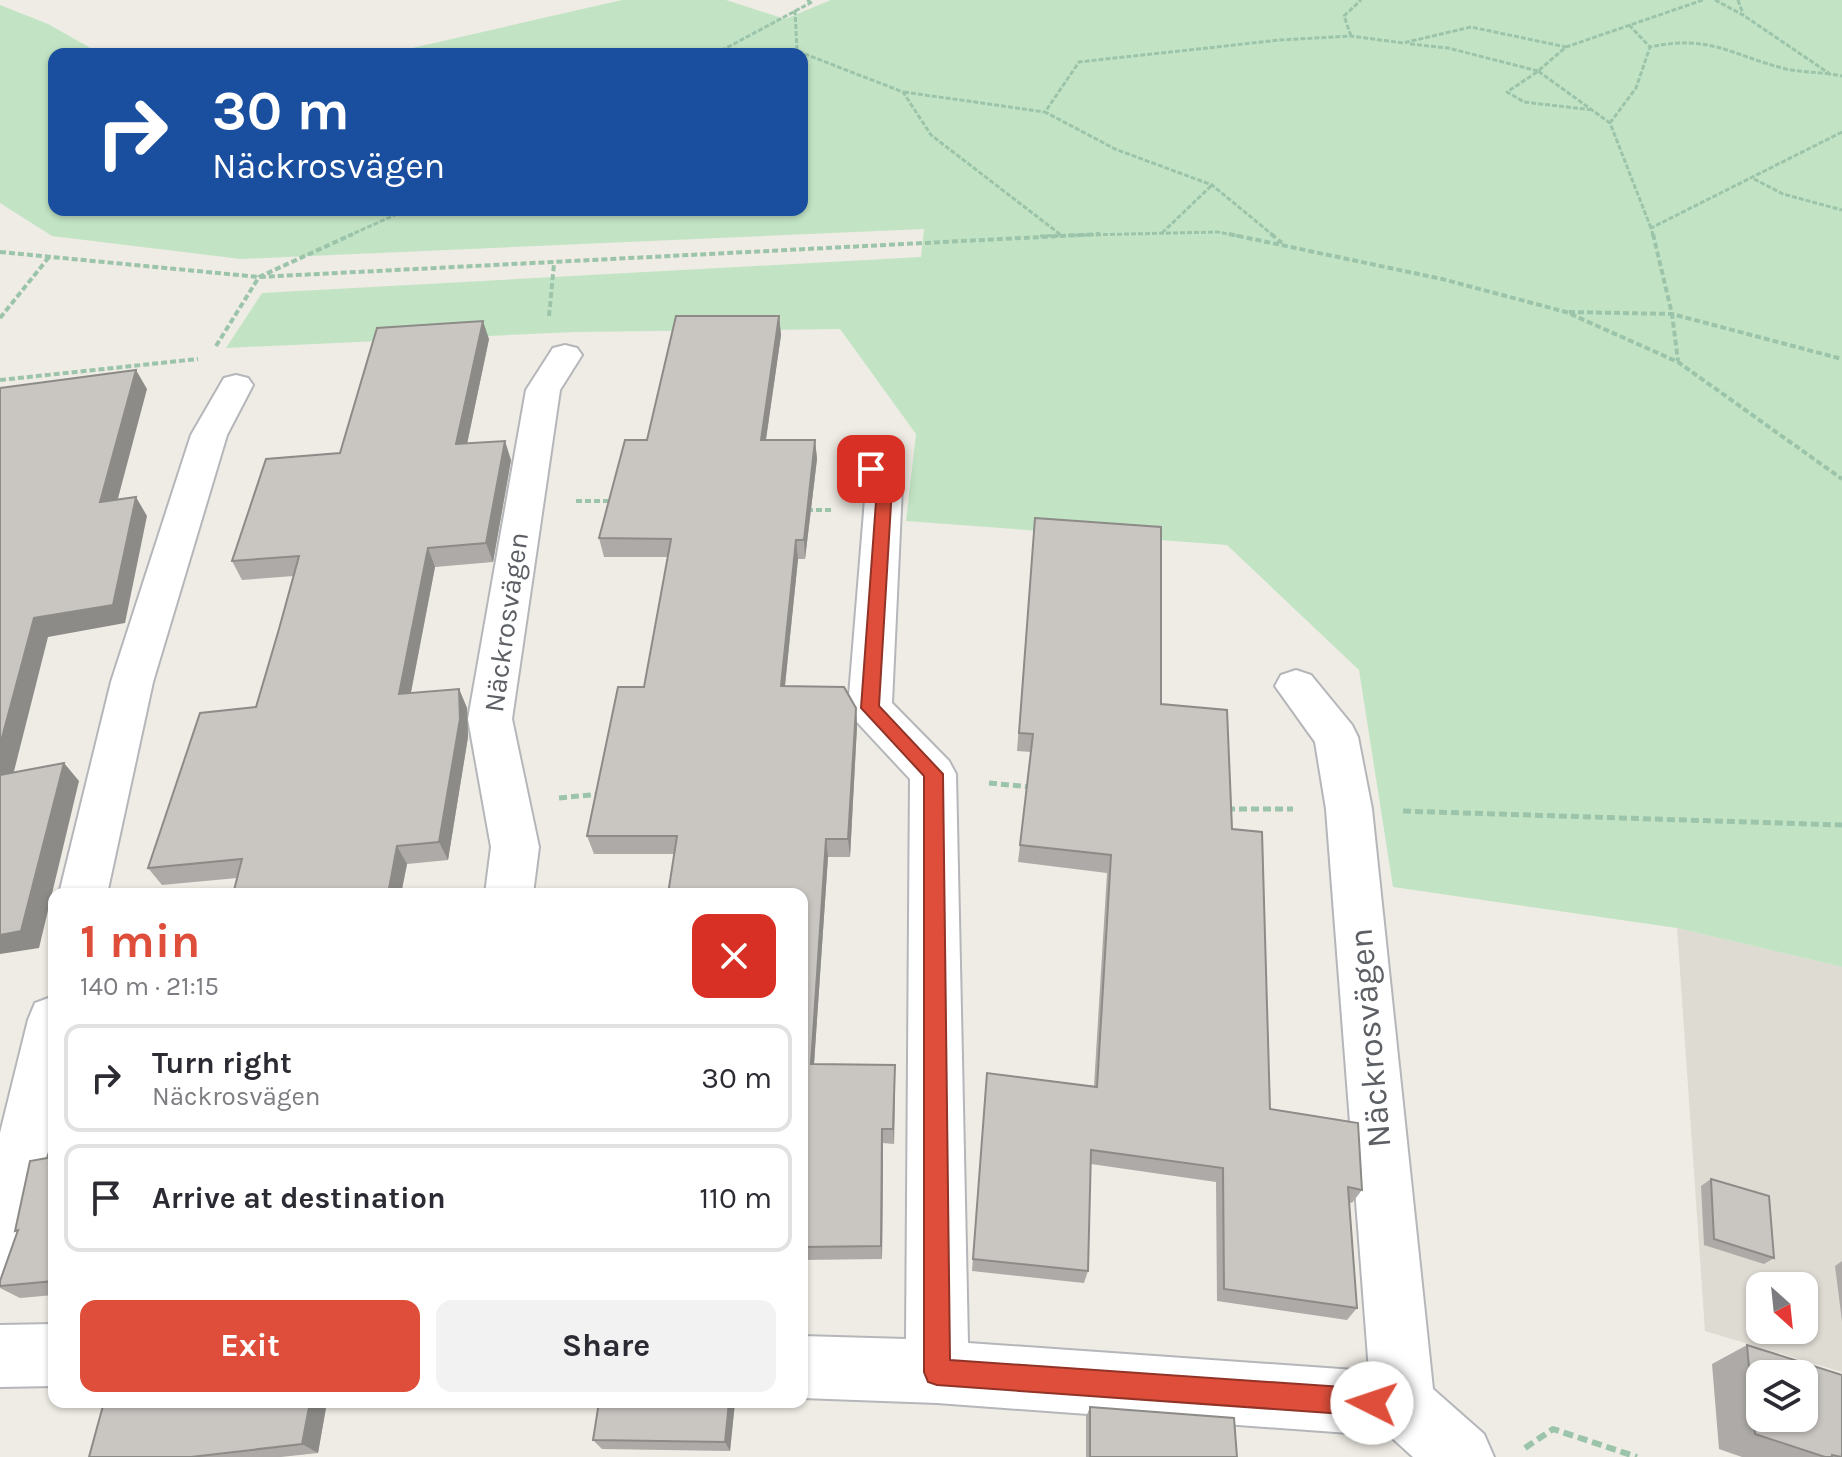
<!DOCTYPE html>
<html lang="en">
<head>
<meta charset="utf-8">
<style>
  :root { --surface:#fff; --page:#f2f2f3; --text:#2b2b33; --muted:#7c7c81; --line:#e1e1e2; --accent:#df4e3a }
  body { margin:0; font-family:Karla,sans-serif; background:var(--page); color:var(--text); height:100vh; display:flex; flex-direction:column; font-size:30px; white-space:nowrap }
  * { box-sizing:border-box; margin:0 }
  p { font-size:26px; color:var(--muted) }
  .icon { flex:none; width:44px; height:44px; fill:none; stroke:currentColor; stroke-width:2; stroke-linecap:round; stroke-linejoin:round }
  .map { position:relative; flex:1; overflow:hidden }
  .panel { position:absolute; left:48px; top:888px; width:760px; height:520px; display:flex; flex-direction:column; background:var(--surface); border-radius:16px; box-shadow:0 2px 6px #0004 }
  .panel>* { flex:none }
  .banner { position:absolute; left:48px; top:48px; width:760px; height:168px; border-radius:16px; box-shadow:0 2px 6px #0004; background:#1a4fa0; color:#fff; overflow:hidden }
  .needle { width:52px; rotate:153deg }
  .buttons { position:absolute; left:1746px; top:1272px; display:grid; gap:16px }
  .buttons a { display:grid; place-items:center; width:72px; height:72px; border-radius:16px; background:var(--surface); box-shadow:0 2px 6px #0004; font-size:40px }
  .pin { position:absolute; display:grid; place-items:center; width:68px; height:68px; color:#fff; margin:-34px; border-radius:16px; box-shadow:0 4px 12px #0006 }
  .me { position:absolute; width:88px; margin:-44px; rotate:274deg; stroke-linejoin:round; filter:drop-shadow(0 0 6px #0008) }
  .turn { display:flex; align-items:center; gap:28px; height:168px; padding:0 32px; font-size:36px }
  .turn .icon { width:104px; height:104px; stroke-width:2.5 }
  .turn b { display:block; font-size:56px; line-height:68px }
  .round { display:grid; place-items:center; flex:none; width:84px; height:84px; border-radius:16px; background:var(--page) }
  .summary { display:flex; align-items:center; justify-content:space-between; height:136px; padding:0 32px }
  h1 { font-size:48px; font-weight:700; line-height:60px; color:var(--accent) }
  .action { display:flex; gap:16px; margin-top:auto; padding:16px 32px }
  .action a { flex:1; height:92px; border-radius:16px; background:var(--accent); color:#fff; font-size:32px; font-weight:700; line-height:92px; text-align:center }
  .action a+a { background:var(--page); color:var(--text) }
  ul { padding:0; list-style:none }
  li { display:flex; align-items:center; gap:24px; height:108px; margin:0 16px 12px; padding:0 16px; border:4px solid var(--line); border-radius:16px }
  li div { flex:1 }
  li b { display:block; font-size:30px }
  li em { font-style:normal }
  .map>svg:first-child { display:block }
  .education { fill:#dedbd3; fill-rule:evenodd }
  .green { fill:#c2e4c4 }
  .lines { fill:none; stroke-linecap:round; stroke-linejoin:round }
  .minor-casing { stroke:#b5b6ba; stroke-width:4 }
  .path-far3 { stroke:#9cc4aa; stroke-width:3; stroke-dasharray:5 2; stroke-linecap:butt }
  .path-far2 { stroke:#9cc4aa; stroke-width:4; stroke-dasharray:6 3; stroke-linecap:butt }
  .path-far1 { stroke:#9cc4aa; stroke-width:5; stroke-dasharray:8 4; stroke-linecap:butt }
  .path { stroke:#9cc4aa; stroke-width:6; stroke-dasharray:10 5; stroke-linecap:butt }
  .minor { fill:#fff; fill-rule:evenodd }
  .wall { fill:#adaaa7 }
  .shaded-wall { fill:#8d8b88 }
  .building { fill:#c9c6c2; stroke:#8d8b88; stroke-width:2; fill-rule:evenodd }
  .route { fill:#df4e3a; stroke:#913326; stroke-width:2 }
  .labels { text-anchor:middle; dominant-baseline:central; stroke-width:7; stroke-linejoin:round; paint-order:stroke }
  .street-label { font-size:28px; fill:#5c5f64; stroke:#fff }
  .near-street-label { font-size:34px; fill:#5c5f64; stroke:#fff }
</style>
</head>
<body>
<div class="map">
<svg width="1842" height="1457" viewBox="0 0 1842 1457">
  <rect width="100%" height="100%" fill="#eeece4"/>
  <path class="education" d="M 1677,928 L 1842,967 L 1842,1372 L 1705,1331 ZM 1760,1286 L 1804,1286 L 1804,1330 L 1760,1330 Z"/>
  <path class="green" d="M 622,0 L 726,0 L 785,19 L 831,0 L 1842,0 L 1842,967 L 1677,928 L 1393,887 L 1359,670 L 1227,545 L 906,521 L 916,434 L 840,329 L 575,332 L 226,348 L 262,293 L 921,257 L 924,229 L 241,259 L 52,236 L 0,203 L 0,5 L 48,24 L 101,54 L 54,54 L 54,210 L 802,210 L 802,54 L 386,54 Z"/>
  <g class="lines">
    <g class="minor-casing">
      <path id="minor" d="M 565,345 L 577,348 L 582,355 L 560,390 L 512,719 L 539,847 L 533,894 L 485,894 L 491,847 L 468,719 L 526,390 L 553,348 Z
        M 236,375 L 248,378 L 253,385 L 227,435 L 153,682 L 107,894 L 59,894 L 111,682 L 191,435 L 224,378 Z
        M 859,439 L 872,442 L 902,487 L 892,703 L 949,761 L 956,774 L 968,1343 L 1369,1371 L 1326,809 L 1315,742 L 1275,686 L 1281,675 L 1296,670 L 1311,675 L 1352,725 L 1358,737 L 1372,809 L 1433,1389 L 1484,1434 L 1494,1457 L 1413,1457 L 1390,1436 L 937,1403 L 802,1398 L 802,1336 L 906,1339 L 910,779 L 855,720 L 848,708 L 866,487 L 841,450 L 846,442 Z
        M 54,996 L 54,1141 L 30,1254 L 21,1275 L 0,1284 L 0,1133 L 28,1020 L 35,1003 Z
        M 54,1324 L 54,1386 L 0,1387 L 0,1325 Z"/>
    </g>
    <path class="path-far3" d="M 1715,0 L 1743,15 L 1830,74 L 1842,76
      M 1738,0 L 1743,14
      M 795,10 L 797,51 L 903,92 L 931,135 L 1061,235
      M 1629,25 L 1650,47
      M 1351,36 L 1344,16 L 1361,0
      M 1410,44 L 1448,48 L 1538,71
      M 722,51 L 797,51
      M 715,54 L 812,2 L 807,0
      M 1537,72 L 1507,92 L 1524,102 L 1593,110
      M 904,92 L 1045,112
      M 1610,123 L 1636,88 L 1650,47 C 1710,34 1731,55 1786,69 C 1800,72 1815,72 1830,74
      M 1754,179 L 1783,194 L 1842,210
      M 1651,228 L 1610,123 L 1538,71 L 1566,47 L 1703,0
      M 1162,233 L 1212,185
      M 348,236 L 406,210
      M 1040,236 L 1218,232 L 1238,236
      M 1274,236 L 1212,185 L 1115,149 L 1045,112 L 1079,62 L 1280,40 L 1351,36 L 1403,43 L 1471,27 L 1566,47
      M 1653,236 L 1651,228 L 1842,132"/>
    <path class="path-far2" d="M 1229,234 L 1442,279 L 1566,312 L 1678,362 L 1842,479
      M 1271,234 L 1282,243
      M 1653,234 L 1672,314 L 1678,361
      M 0,252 L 259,277 L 1100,234
      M 1569,312 L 1672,314 L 1842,359
      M 549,316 L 554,264
      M 0,318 L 49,257
      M 216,346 L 259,277 L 353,234
      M 0,380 L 198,359
      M 576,501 L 614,501
      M 807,510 L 833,510"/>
    <path class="path-far1" d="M 989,783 L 1031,787
      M 559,798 L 601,794
      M 1227,809 L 1293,809
      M 1403,811 L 1842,825"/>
    <path class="path" d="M 1525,1448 L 1553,1429 L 1637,1457"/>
    <use href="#minor" class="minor"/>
  </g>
  <path class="wall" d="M 779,316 L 781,335 L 766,440 L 815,440 L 817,459 L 805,559 L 798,559 L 785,686 L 856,708 L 857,726 L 850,857 L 828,857 L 814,1064 L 895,1065 L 894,1144 L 883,1143 L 882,1259 L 802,1260 L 802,894 L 674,854 L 594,854 L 587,836 L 644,687 L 668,557 L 604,557 L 599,538 L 647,440 Z
    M 489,339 L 467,444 L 511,460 L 493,562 L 435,567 L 411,693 L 459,689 L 467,708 L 468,737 L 448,860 L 407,864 L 401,894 L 233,894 L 237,878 L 162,885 L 148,868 L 256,707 L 294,576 L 242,580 L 232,561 L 340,453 Z
    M 1035,518 L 1161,704 L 1232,829 L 1270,1109 L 1362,1190 L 1352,1203 L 1349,1202 L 1357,1308 L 1347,1320 L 1217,1301 L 1216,1182 L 1091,1164 L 1088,1271 L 1084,1283 L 972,1271 L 987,1073 L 1094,1086 L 1107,873 L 1018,862 L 1031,752 L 1017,751 Z
    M 54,1137 L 54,1295 L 20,1298 L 0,1288 L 0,1281 L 47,1158 Z
    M 1711,1179 L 1774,1258 L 1764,1264 L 1704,1245 L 1701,1186 Z
    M 1842,1261 L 1842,1321 L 1835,1266 Z
    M 1747,1345 L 1842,1457 L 1742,1457 L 1719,1449 L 1712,1364 Z
    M 104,1402 L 327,1402 L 318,1453 L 281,1457 L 89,1457 Z
    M 735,1402 L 730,1451 L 602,1449 L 593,1440 Z
    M 1090,1407 L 1237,1457 L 1086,1457 L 1086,1417 Z"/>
  <path class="shaded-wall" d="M 779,316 L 781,335 L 763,459 L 761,440 Z
    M 483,321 L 489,339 L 463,463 L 456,444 Z
    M 136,370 L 147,389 L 112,521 L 100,502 Z
    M 815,440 L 817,459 L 805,559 L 804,540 Z
    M 505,441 L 511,460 L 493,562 L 486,543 Z
    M 136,497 L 147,516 L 125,623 L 48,637 L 8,795 L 0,786 L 0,745 L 34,618 Z
    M 796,540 L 798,559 L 783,704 L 781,686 Z
    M 428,548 L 435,567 L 407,712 L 399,694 Z
    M 459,689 L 467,708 L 468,737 L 448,860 L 439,842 Z
    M 856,708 L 857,726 L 850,857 L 848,839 Z
    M 64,763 L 79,781 L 39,948 L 0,954 L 0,935 Z
    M 826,839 L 828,857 L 813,1079 L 811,1064 Z
    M 397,846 L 407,864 L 401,894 L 388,894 Z
    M 895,1065 L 895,1080 L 894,1144 L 893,1129 Z
    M 882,1129 L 883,1143 L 882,1259 L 881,1246 Z
    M 310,1402 L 327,1402 L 318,1453 L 302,1444 Z
    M 729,1402 L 735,1402 L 730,1451 L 725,1442 Z"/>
  <path class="building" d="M 676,316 L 779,316 L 761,440 L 815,440 L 804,540 L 796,540 L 781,686 L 844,687 L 856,708 L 848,839 L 826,839 L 811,1064 L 895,1065 L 893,1129 L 882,1129 L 881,1246 L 802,1247 L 802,894 L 668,894 L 677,836 L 587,836 L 618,687 L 644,687 L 671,539 L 599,538 L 625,440 L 647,440 Z
    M 483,321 L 456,444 L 505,441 L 486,543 L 428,548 L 399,694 L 459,689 L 460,719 L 439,842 L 397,846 L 388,894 L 233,894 L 242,859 L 148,868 L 200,713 L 256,707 L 279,629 L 299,556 L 232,561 L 266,459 L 340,453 L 377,328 Z
    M 136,370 L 100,502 L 136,497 L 113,605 L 34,618 L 0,745 L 0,388 Z
    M 1035,518 L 1161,527 L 1161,704 L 1227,710 L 1232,829 L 1262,832 L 1270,1109 L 1358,1123 L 1362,1190 L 1348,1187 L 1357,1308 L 1224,1289 L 1223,1168 L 1091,1150 L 1088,1271 L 973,1259 L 987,1073 L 1097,1087 L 1111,855 L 1020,845 L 1033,734 L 1019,733 Z
    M 64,763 L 21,931 L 0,935 L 0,775 Z
    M 54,1137 L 54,1281 L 0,1286 L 0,1281 L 18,1230 L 15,1231 L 30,1161 L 47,1158 Z
    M 1711,1179 L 1769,1196 L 1774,1258 L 1714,1239 Z
    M 1747,1345 L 1842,1375 L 1842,1457 L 1832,1455 L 1832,1457 L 1825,1457 L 1755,1434 ZM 1760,1374 L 1804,1374 L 1804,1418 L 1760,1418 Z
    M 104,1402 L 310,1402 L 302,1444 L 191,1457 L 89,1457 Z
    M 599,1402 L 729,1402 L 725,1442 L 593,1440 Z
    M 1090,1407 L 1234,1418 L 1237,1457 L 1090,1457 Z"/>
  <path class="route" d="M 871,464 L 877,465 L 892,487 L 879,706 L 943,774 L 950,1360 L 1372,1389 L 1381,1393 L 1385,1403 L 1381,1412 L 1372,1416 L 937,1385 L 928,1382 L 924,1372 L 924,776 L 861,708 L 877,488 L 864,469 Z"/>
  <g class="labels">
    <g class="street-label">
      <text transform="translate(506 622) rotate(-82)">Näckrosvägen</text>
    </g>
    <g class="near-street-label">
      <text transform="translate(1370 1038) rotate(-95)">Näckrosvägen</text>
    </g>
  </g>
</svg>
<div class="buttons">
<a><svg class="needle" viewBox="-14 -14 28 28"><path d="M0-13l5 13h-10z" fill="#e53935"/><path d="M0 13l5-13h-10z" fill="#7c7c81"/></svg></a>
<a><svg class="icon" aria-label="layers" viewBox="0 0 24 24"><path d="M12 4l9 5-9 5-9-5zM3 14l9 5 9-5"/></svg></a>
</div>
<div class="pin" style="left:871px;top:469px;background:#d93025"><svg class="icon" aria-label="arrive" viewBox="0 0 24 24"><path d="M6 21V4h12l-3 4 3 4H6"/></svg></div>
<svg class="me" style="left:1372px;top:1403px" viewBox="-20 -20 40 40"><circle r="19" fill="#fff"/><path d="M0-13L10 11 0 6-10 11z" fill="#df4e3a"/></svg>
<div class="banner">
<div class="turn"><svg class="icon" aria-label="right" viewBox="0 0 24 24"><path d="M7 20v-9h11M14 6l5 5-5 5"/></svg><div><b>30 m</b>Näckrosvägen</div></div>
</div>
<section class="panel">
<div class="summary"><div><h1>1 min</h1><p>140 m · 21:15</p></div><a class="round" style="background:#d93025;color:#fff"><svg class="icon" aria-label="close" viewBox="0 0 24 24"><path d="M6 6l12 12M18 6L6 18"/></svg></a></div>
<ul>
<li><svg class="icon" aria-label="right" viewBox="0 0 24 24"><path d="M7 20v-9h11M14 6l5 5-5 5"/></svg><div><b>Turn right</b><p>Näckrosvägen</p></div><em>30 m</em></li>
<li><svg class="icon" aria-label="arrive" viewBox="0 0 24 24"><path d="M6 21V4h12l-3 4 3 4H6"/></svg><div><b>Arrive at destination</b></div><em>110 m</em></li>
</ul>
<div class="action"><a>Exit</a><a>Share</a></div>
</section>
</div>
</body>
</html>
